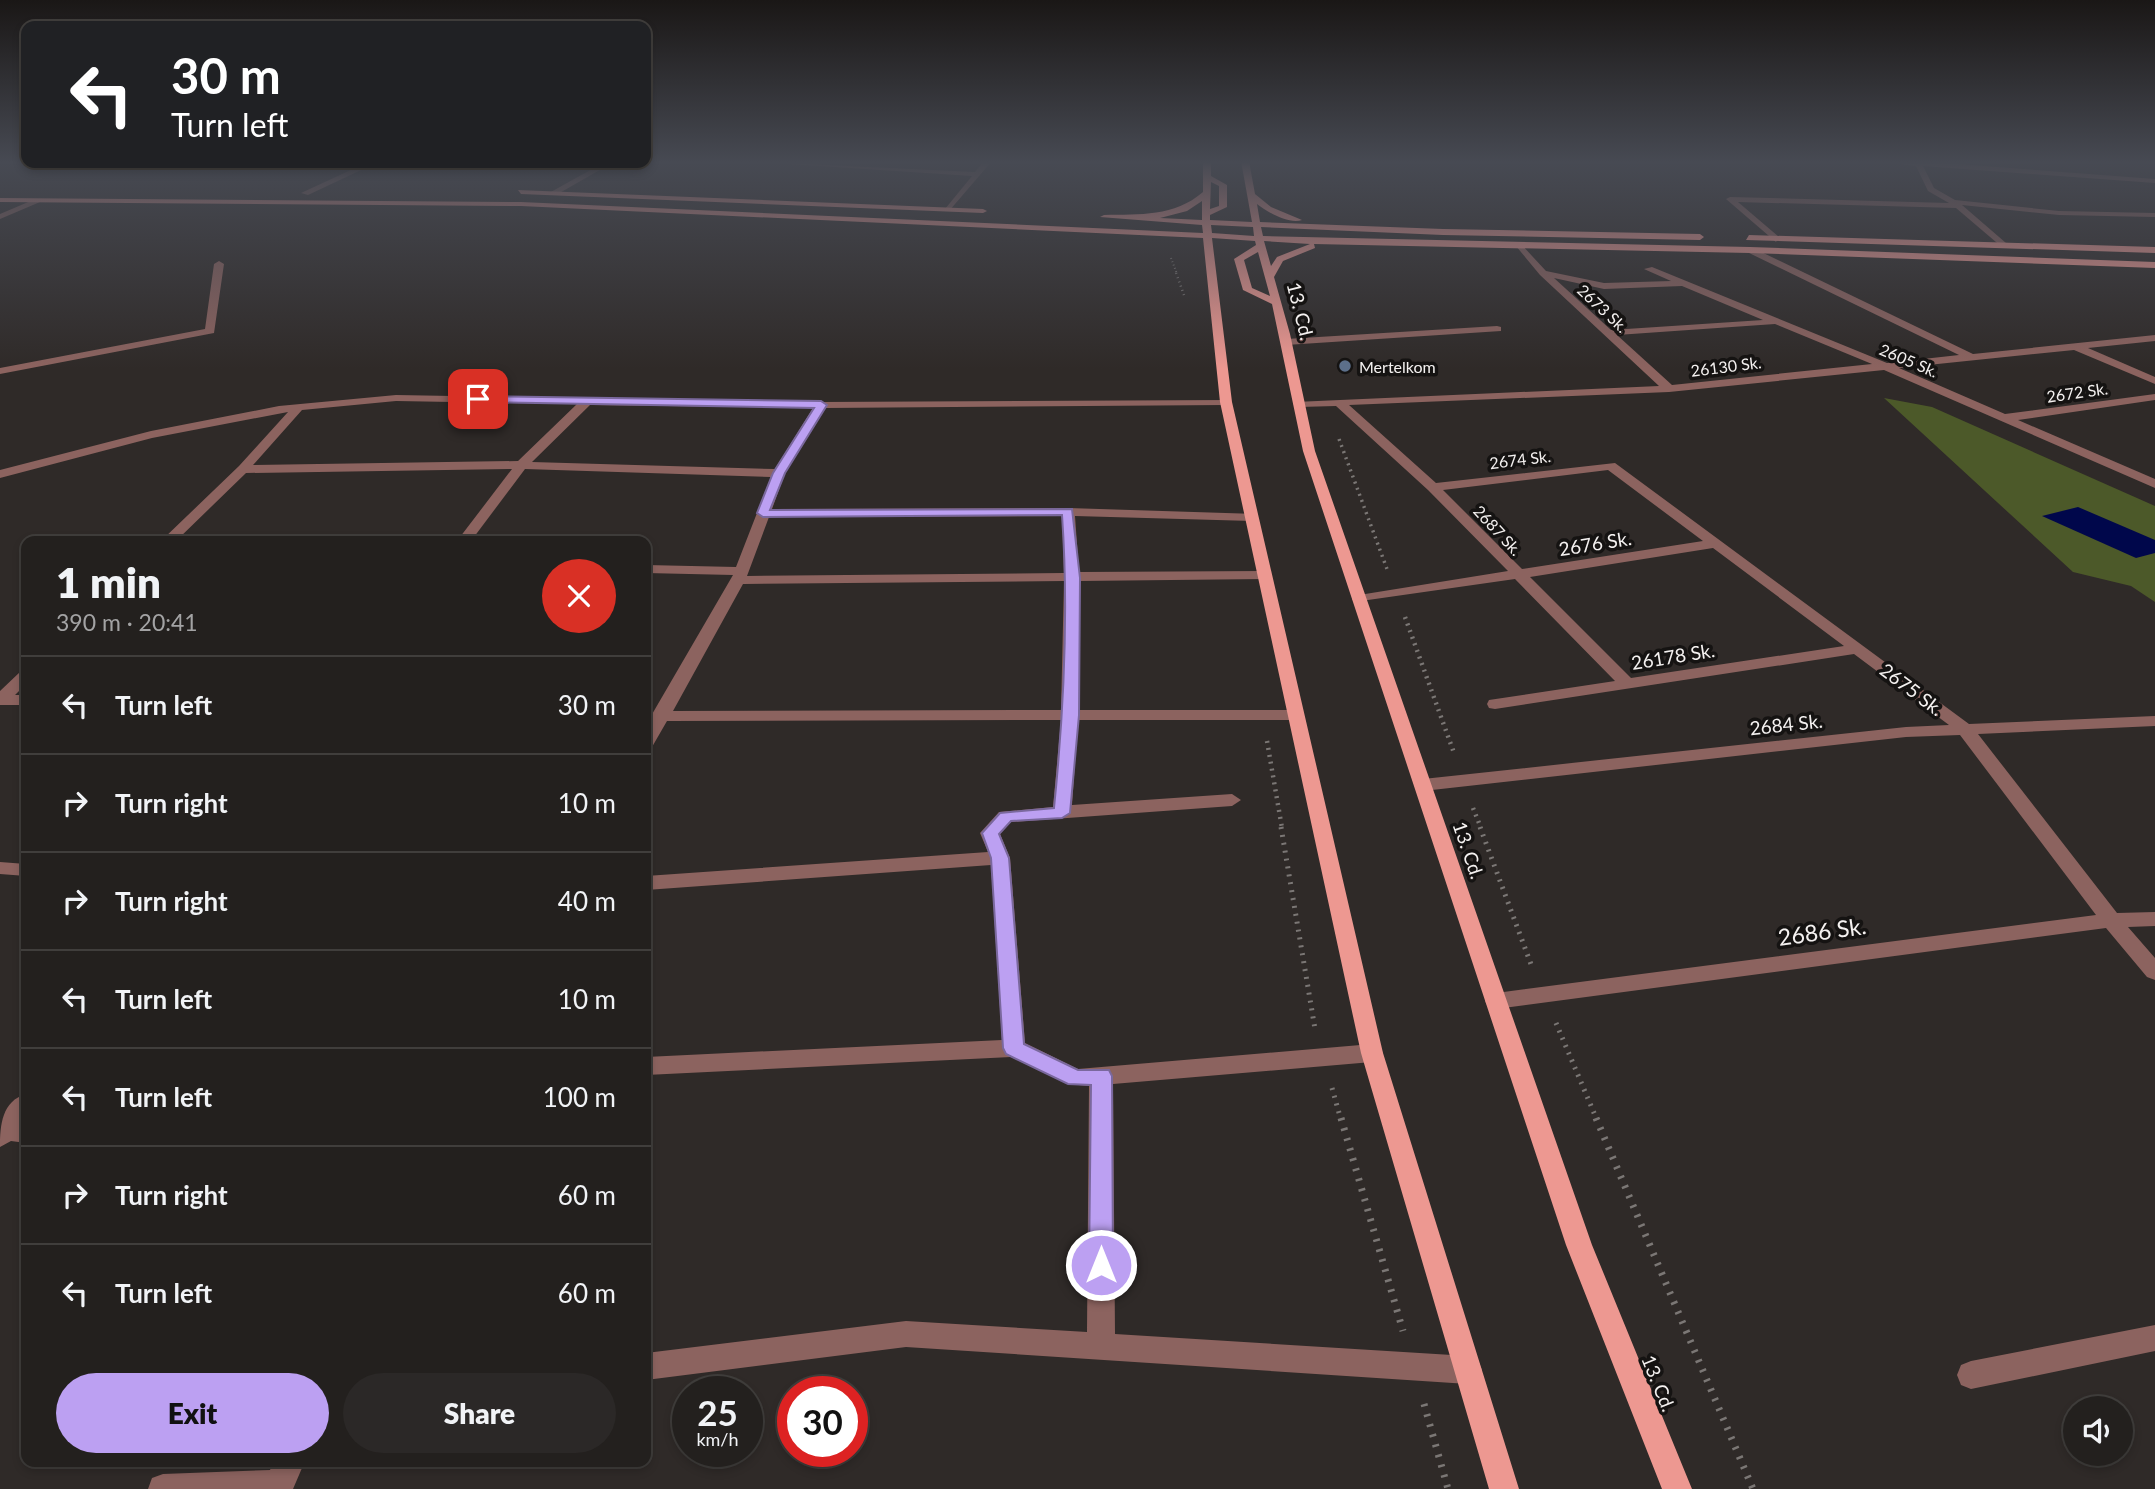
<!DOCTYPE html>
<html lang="en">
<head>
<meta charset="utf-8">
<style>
  :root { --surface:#23201e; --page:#2b2827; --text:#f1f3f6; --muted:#a3a3a4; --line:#403e3c; --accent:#bca0f2 }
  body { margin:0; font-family:Lato,sans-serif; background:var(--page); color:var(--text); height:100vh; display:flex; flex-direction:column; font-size:26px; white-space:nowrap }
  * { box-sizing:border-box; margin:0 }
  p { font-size:23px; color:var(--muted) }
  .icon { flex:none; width:38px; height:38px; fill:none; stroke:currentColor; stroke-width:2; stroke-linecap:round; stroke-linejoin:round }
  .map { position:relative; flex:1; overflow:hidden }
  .panel { position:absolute; left:21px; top:536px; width:630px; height:931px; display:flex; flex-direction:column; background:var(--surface); border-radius:14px; box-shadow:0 4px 10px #0003,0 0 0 2px var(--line) }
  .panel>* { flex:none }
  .top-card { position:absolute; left:21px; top:21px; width:630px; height:147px; border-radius:14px; box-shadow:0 4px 10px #0003,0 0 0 2px var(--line); background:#202124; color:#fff; overflow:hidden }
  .tools { position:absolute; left:2063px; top:1396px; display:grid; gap:14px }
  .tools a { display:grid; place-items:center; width:70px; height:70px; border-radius:50%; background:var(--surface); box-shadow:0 4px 10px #0003,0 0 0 2px var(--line); font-size:35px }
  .speed { position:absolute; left:672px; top:1376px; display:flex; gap:14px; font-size:35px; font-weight:700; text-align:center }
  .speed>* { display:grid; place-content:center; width:91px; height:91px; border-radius:50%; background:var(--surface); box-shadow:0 4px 10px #0003,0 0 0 2px var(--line); line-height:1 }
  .speed small { font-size:18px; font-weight:400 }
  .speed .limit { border:10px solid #d22; background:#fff; color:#111 }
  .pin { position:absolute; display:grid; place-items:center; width:60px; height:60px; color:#fff; margin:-30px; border-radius:14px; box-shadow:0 4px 10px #0006 }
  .me { position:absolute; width:77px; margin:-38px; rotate:0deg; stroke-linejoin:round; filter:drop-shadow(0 0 5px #0008) }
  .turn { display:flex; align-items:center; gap:24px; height:147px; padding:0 35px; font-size:32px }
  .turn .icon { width:91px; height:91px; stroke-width:2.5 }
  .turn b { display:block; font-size:49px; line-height:60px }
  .round { display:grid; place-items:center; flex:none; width:74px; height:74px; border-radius:37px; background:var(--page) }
  .head { display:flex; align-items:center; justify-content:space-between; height:119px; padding:0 35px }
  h1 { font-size:42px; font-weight:800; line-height:52px }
  .action { display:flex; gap:14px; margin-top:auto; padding:14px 35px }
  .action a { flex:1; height:80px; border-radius:42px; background:var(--accent); color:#111; font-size:28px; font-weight:800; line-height:80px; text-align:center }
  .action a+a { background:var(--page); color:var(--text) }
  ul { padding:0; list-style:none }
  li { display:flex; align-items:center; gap:21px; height:98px; padding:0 35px; border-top:2px solid var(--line) }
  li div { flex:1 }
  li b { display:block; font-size:26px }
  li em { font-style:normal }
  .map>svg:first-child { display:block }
  .green { fill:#4c5929 }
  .water { fill:#00074b }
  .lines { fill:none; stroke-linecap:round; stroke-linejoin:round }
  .path-far5 { stroke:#7b7775; stroke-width:2; stroke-dasharray:1 2.5; stroke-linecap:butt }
  .path-far4 { stroke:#7b7775; stroke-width:2.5; stroke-dasharray:1 3.5; stroke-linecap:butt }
  .path-far3 { stroke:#7b7775; stroke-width:3.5; stroke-dasharray:2 4.5; stroke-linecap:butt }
  .path-far2 { stroke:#7b7775; stroke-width:4.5; stroke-dasharray:2 5; stroke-linecap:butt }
  .path-far1 { stroke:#7b7775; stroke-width:5; stroke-dasharray:2 6; stroke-linecap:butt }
  .path { stroke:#7b7775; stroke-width:7; stroke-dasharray:2.5 8; stroke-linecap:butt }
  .minor { fill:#8c635f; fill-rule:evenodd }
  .major { fill:#ed9891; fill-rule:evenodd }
  .route { fill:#bca0f2; stroke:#7a689d; stroke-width:2 }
  .service-dot { fill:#5c6f8a; stroke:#151312; stroke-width:2.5 }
  .labels { text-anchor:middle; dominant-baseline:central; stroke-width:7; stroke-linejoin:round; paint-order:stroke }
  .far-street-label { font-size:16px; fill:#f4f1f0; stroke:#151312 }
  .far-poi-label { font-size:16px; fill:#f4f1f0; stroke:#151312; text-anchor:start }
  .street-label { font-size:19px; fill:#f4f1f0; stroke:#151312 }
  .near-street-label { font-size:23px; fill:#f4f1f0; stroke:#151312 }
</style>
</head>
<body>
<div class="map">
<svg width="2155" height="1489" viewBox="0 0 2155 1489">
  <rect width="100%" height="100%" fill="#2f2a28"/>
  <path class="green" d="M 1884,398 L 1932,407 L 2155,506 L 2155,602 L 2131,586 L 2073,572 Z"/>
  <path class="water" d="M 2078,507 L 2155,540 L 2155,553 L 2136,558 L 2042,516 Z"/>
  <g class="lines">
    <path class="path-far5" d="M 1171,258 L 1177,274"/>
    <path class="path-far4" d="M 1176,273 L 1184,295"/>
    <path class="path-far3" d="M 1339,439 L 1387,569"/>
    <path class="path-far2" d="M 1405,617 L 1454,753
      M 1267,741 L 1282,828
      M 1473,808 L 1481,828"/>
    <path class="path-far1" d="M 1281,827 L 1315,1029
      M 1480,827 L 1532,967
      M 1556,1023 L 1597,1120
      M 1332,1088 L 1341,1120"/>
    <path class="path" d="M 1341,1118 L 1403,1331
      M 1596,1118 L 1753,1489
      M 1424,1404 L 1448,1489"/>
    <path class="minor" d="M 743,161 L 975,172 L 984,161 L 992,161 L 949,211 L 945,209 L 972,176 Z
      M 1877,161 L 1918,161 L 2155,179 L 2155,183 L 1923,166 L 1934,188 L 1955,200 L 2059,211 L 2155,213 L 2155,217 L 2059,215 L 1962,205 L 2006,243 L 2003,248 L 1956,208 L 1738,202 L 1779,237 L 1776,242 L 1726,199 L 1730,197 L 1949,203 L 1928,191 L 1916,166 Z
      M 366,163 L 376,163 L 308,195 L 301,193 Z
      M 603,163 L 612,163 L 556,195 L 549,193 Z
      M 33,200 L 40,202 L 0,219 L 0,214 Z
      M 1520,243 L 1546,271 L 1604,283 L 1671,281 L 1644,269 L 1652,267 L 1887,363 L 1959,355 L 1747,252 L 1747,248 L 1753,248 L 1973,354 L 2155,335 L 2155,341 L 2088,348 L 2155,377 L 2155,384 L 2074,350 L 1899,368 L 2005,414 L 2155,394 L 2155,400 L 2018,420 L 2155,479 L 2155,488 L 1884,370 L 1669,392 L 1349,405 L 1436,483 L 1615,463 L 1969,724 L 2155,716 L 2155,726 L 1978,734 L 2117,913 L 2155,912 L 2155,926 L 2128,927 L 2155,958 L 2155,980 L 2147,977 L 2106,928 L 1496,1009 L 1488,1007 L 1485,1001 L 1488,995 L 1496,993 L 2096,915 L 1960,735 L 1906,737 L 1423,791 L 1417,789 L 1414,785 L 1423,779 L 1906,727 L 1949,725 L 1854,654 L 1495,709 L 1489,708 L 1487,704 L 1489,700 L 1615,681 L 1515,579 L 1354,602 L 1352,599 L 1359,595 L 1508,571 L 1428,490 L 1336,406 L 1299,407 L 1293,404 L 1295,402 L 1659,386 L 1540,275 L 1516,246 ZM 1554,278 L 1604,289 L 1682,286 L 1763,320 L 1611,330 ZM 1775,324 L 1872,364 L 1672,385 L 1617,335 ZM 1608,470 L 1703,541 L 1522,569 L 1443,490 ZM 1713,548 L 1844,646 L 1631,678 L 1530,577 Z
      M 219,261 L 224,264 L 214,333 L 0,374 L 0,368 L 205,329 L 214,264 Z
      M 1497,326 L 1501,327 L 1501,331 L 1286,345 L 1281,342 L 1286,339 Z
      M 396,395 L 821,402 L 1230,400 L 1230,404 L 1226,405 L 825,408 L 785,473 L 772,509 L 1068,508 L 1257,514 L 1257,520 L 1252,521 L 1075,516 L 1079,572 L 1265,571 L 1272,575 L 1265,579 L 1079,581 L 1078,710 L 1296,710 L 1304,715 L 1296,720 L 1078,720 L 1072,805 L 1232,794 L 1241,800 L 1232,806 L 1011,822 L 1000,834 L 1010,858 L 1025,1043 L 1078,1069 L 1372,1044 L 1380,1047 L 1383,1053 L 1380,1059 L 1372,1062 L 1113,1084 L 1115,1334 L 1468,1356 L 1478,1360 L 1482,1370 L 1478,1380 L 1468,1384 L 906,1347 L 646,1380 L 646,1353 L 906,1321 L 1087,1332 L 1089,1086 L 1068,1084 L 1011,1057 L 646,1075 L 646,1057 L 1002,1040 L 991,865 L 646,890 L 646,876 L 988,852 L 980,833 L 999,812 L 1053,807 L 1061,720 L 667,721 L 652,747 L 646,748 L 646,728 L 651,716 L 733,575 L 646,573 L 646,565 L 736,567 L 771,477 L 525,469 L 471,541 L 457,541 L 512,469 L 246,473 L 176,541 L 161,541 L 239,466 L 288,412 L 152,438 L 0,478 L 0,470 L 151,431 L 279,406 ZM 396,401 L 577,404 L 518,461 L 253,465 L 302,410 ZM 590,405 L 813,408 L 775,469 L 532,462 ZM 1062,516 L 1064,573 L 747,576 L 769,517 ZM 1064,581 L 1061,710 L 673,711 L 743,584 Z
      M 26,670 L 26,684 L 15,695 L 26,695 L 26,705 L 0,705 L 0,691 L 20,672 Z
      M 0,862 L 26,864 L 26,876 L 0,874 Z
      M 26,1094 L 26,1143 L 11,1141 L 0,1147 C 0,1125 2,1101 26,1094 Z
      M 2155,1325 L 2155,1351 L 1971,1389 L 1961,1385 L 1957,1375 L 1961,1365 L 1971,1361 Z
      M 274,1461 L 305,1461 L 293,1489 L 148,1489 L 152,1478 L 163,1474 L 270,1470 Z"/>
    <path class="major" d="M 1203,161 L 1211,161 L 1211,176 L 1227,185 L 1227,207 L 1210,215 L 1210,220 L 1252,222 L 1241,161 L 1249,161 L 1255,194 L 1271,207 L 1302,220 C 1290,225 1267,212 1257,204 L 1260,222 L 1443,229 L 1700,234 L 1704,237 L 1700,240 L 1443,235 L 1261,227 L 1263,236 L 1750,247 L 2155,262 L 2155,268 L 1750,253 L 1314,244 L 1315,248 L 1283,261 L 1274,277 L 1290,334 L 1315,451 L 1592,1245 L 1692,1489 L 1662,1489 L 1566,1245 L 1303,451 L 1272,304 L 1243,290 L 1234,259 L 1256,245 L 1255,241 L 1212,238 L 1232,402 L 1383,1053 L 1519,1489 L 1489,1489 L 1361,1053 L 1220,402 L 1203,238 L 521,206 L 0,202 L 0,198 L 521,202 L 1203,233 L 1202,225 L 1100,217 L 1104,215 C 1140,214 1174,217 1203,192 ZM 1211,182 L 1219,186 L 1219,206 L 1210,209 ZM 1202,201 L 1202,220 L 1160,218 L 1187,211 ZM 1211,225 L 1253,227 L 1254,236 L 1212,233 ZM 1264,241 L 1310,244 L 1277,257 L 1271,266 ZM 1258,252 L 1270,296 L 1252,288 L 1244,260 Z
      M 518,190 L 983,209 L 987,211 L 983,213 L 521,194 Z
      M 1749,235 L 2155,247 L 2155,253 L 1746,240 Z"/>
  </g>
  <linearGradient id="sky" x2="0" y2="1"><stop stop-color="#1a1716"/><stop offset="0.44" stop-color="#474a53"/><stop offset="1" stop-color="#474a53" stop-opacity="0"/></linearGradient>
  <rect width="2155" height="369" fill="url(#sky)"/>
  <path class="route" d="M 478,396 L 821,401 L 827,405 L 785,473 L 770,510 L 1072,509 L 1080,578 L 1079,715 L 1070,813 L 1062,818 L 1011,821 L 999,834 L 1009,858 L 1024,1044 L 1078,1070 L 1109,1070 L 1112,1076 L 1113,1265 L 1109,1273 L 1101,1276 L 1092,1273 L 1089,1265 L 1091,1085 L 1068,1084 L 1006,1054 L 1003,1048 L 991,858 L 982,833 L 1000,813 L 1054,808 C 1064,710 1069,613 1062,515 L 763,517 L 757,513 L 773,473 L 814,408 L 474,402 L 473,399 Z"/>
  <circle class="service-dot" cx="1345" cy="366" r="7"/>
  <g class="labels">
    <g class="far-street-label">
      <text transform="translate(1603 308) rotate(43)">2673 Sk.</text>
      <text transform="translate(1909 360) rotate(23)">2605 Sk.</text>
      <text transform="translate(1726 366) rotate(-7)">26130 Sk.</text>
      <text transform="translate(2077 392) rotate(-8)">2672 Sk.</text>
      <text transform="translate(1520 459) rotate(-7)">2674 Sk.</text>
      <text transform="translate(1498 530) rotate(47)">2687 Sk.</text>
    </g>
    <g class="far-poi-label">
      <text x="1359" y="366">Mertelkom</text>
    </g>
    <g class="street-label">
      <text transform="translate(1301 311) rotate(76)">13. Cd.</text>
      <text transform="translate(1595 543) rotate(-9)">2676 Sk.</text>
      <text transform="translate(1673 656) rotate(-9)">26178 Sk.</text>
      <text transform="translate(1912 689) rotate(37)">2675 Sk.</text>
      <text transform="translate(1786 724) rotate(-6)">2684 Sk.</text>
      <text transform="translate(1469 850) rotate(71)">13. Cd.</text>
      <text transform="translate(1659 1383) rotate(68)">13. Cd.</text>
    </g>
    <g class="near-street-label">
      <text transform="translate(1822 931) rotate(-8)">2686 Sk.</text>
    </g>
  </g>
</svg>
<div class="tools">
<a><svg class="icon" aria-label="sound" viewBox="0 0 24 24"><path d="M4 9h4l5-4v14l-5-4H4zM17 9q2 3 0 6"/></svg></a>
</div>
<div class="speed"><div>25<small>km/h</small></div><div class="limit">30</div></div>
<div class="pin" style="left:478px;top:399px;background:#d93025"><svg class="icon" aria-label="arrive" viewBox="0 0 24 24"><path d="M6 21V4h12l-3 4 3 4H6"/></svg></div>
<svg class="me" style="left:1101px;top:1265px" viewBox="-20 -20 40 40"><circle r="17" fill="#bca0f2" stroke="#fff" stroke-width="3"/><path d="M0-11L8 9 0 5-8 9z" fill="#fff"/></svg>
<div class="top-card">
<div class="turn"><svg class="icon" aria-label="left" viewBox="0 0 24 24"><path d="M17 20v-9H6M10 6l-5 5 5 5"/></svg><div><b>30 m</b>Turn left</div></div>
</div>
<section class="panel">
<div class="head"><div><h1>1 min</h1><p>390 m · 20:41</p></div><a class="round" style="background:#d93025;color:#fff"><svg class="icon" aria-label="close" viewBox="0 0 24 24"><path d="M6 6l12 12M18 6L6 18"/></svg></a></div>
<ul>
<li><svg class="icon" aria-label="left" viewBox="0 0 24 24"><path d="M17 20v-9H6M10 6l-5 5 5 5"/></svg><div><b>Turn left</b></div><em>30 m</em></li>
<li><svg class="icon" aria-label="right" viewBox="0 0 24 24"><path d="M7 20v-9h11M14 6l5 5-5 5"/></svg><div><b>Turn right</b></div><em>10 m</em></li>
<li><svg class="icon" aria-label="right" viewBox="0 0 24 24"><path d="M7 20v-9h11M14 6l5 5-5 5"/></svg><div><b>Turn right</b></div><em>40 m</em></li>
<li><svg class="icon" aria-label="left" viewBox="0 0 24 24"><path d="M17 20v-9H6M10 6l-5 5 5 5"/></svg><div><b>Turn left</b></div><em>10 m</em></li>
<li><svg class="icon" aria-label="left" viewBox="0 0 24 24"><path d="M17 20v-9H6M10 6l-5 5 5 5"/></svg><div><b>Turn left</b></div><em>100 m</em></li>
<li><svg class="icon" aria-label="right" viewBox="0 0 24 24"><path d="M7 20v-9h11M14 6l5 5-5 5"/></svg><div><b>Turn right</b></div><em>60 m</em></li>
<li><svg class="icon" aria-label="left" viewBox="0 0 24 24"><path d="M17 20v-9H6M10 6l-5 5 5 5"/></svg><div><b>Turn left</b></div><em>60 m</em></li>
</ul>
<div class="action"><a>Exit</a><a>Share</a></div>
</section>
</div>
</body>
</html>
